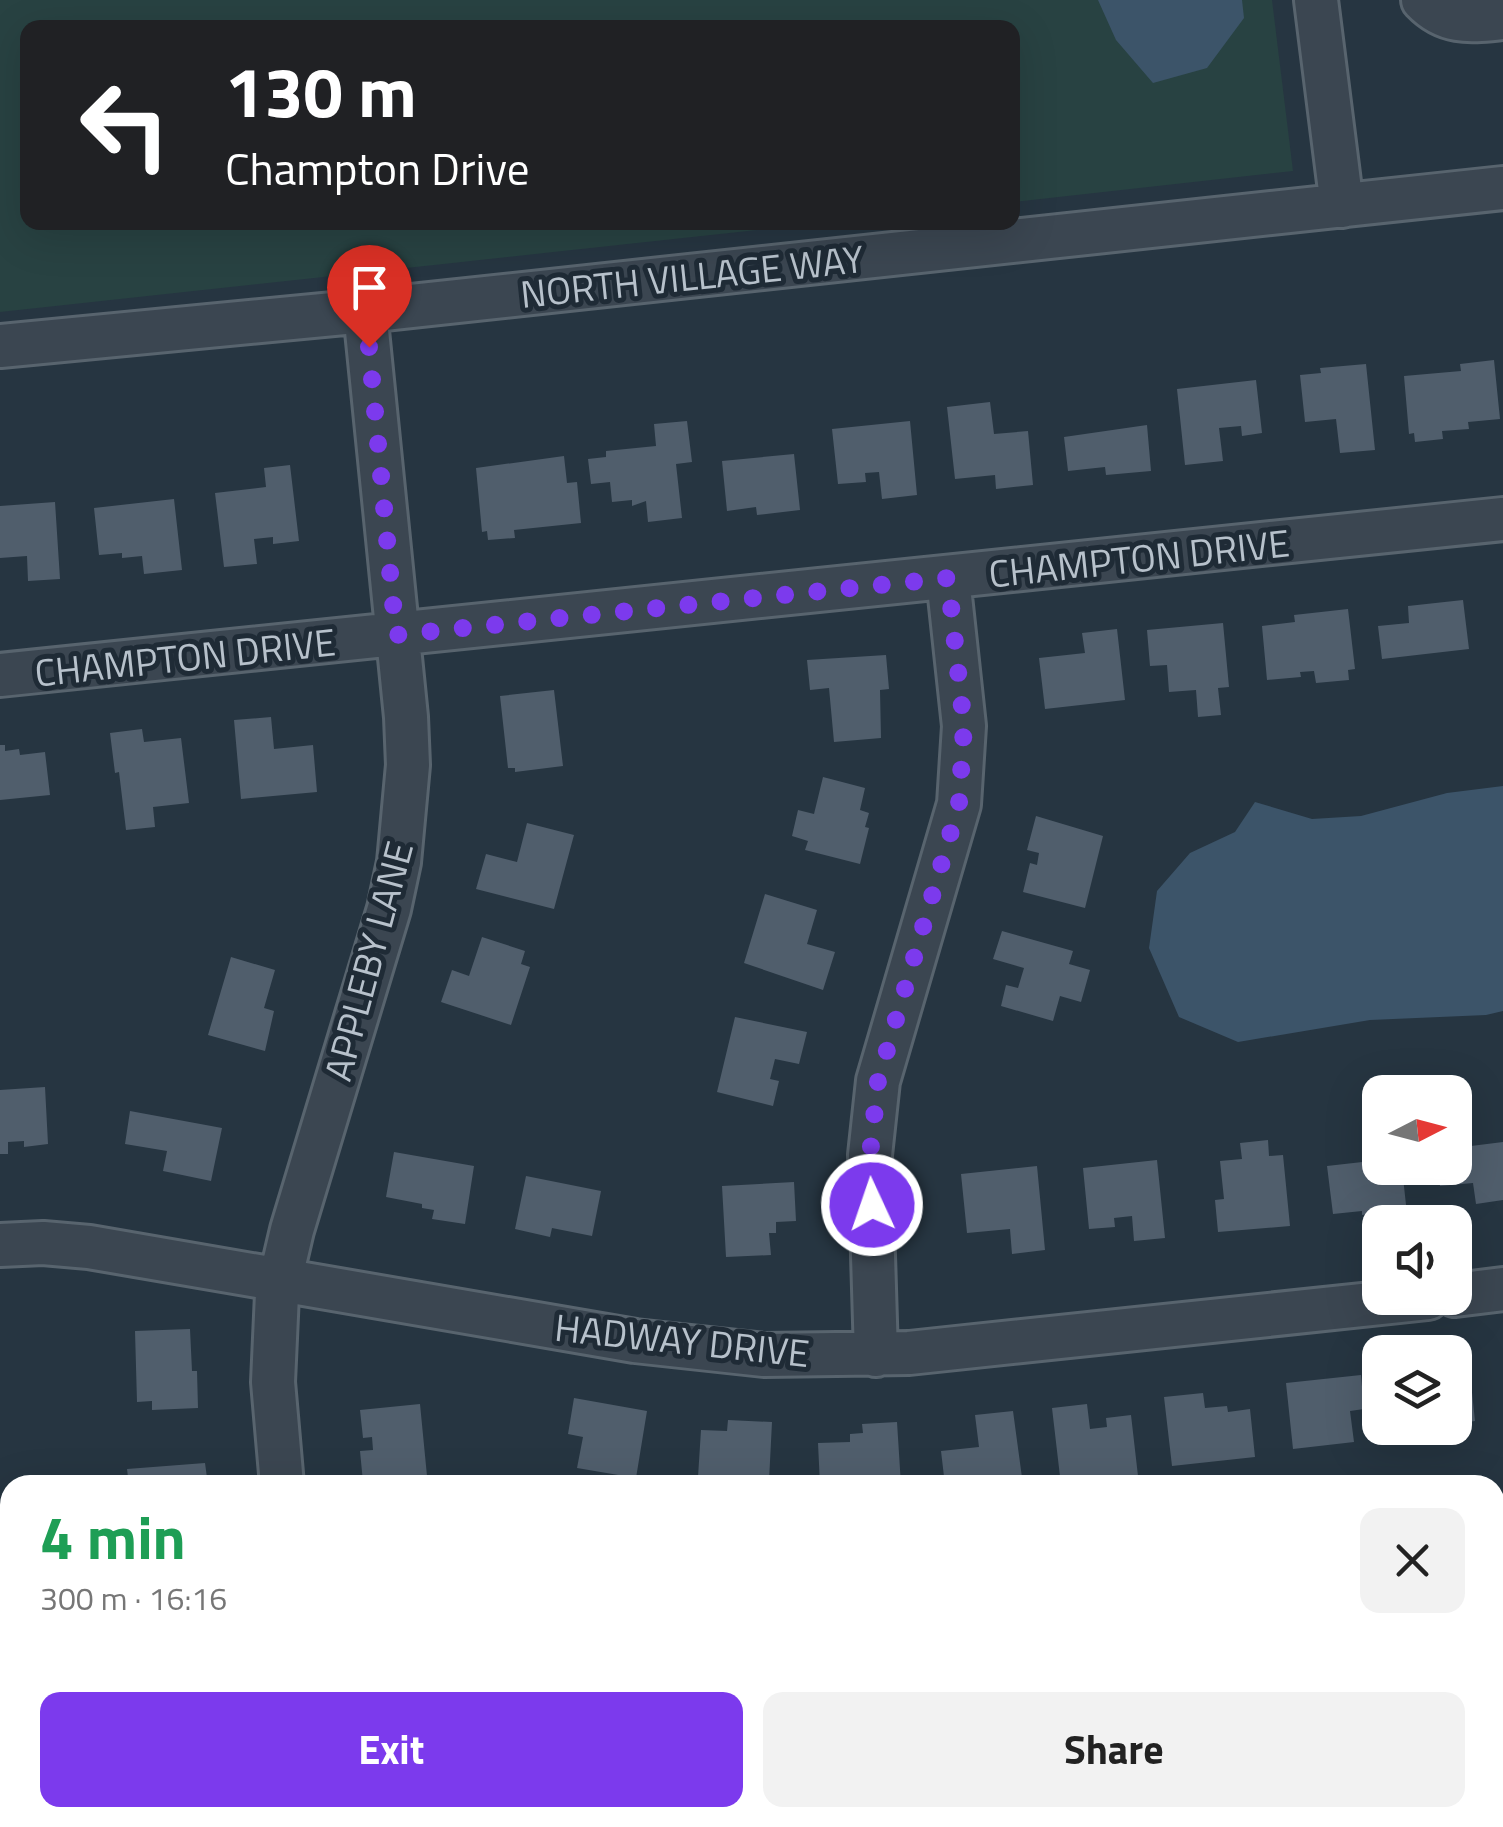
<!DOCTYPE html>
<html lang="en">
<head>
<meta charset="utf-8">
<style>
  :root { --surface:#fff; --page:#f2f2f2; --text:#222; --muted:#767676; --accent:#7c3aed }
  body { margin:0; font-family:"Titillium Web",sans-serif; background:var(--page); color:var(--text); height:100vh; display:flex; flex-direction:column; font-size:38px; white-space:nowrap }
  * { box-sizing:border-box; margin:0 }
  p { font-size:32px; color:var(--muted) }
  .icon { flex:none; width:55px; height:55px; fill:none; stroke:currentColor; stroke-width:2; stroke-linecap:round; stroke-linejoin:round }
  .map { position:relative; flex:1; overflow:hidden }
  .panel { position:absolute; left:0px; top:1475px; width:1505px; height:352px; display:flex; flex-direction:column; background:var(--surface); border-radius:30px 30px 0 0; box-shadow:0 10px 40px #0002 }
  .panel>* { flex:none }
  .banner { position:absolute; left:20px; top:20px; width:1000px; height:210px; border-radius:20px; box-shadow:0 10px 40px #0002; background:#202124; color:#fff; overflow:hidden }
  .needle { width:65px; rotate:84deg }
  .tools { position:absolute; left:1362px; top:1075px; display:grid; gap:20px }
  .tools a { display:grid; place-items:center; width:110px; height:110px; border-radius:20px; background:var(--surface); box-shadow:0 10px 40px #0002; font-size:50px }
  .pin { position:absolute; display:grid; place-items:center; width:85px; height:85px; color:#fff; margin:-102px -42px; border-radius:50% 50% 50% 0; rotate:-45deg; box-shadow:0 0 10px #0007 }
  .pin .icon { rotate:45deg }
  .me { position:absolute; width:110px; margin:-55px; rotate:357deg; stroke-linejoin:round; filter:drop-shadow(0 0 8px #0008) }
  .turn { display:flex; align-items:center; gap:35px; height:210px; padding:0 40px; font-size:45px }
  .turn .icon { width:130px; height:130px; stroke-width:2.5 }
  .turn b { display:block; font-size:70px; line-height:85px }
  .round { display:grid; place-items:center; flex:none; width:105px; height:105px; border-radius:20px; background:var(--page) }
  .summary { display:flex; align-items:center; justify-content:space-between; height:170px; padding:0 40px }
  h1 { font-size:60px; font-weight:700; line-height:75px; color:#1e9e55 }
  .cta { display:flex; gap:20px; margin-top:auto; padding:20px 40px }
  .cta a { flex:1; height:115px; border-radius:20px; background:var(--accent); color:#fff; font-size:40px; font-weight:700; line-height:115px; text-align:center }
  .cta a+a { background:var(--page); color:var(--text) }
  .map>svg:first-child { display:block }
  .green { fill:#284242 }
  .water { fill:#3c5469 }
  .building { fill:#505e6c }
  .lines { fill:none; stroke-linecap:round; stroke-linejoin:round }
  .minor-casing { stroke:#58646e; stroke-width:48 }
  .minor { stroke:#3b4651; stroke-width:42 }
  .route { stroke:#7c3aed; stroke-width:18; stroke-dasharray:0 32.4 }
  .labels { text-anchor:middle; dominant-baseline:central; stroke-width:10; stroke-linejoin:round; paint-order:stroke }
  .street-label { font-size:38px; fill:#b7c1cb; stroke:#1f2b36 }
</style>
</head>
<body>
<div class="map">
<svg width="1503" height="1827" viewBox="0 0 1503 1827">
  <rect width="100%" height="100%" fill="#263541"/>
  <path class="green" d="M 0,0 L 1272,0 L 1293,171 L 1013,202 L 1012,28 L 28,28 L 28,222 L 821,223 L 0,312 Z"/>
  <path class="water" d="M 1098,0 L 1242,0 L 1244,18 L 1207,68 L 1153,83 L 1116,40 Z
    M 1503,786 L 1503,1011 L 1486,1015 L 1370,1020 L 1238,1042 L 1179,1017 L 1149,948 L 1157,891 L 1190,853 L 1235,832 L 1255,802 L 1312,819 L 1361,816 L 1447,793 Z"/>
  <path class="building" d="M 1494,360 L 1500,419 L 1468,422 L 1469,429 L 1442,431 L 1443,439 L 1415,442 L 1414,433 L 1409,434 L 1404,376 L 1461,371 L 1460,364 Z
    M 1366,364 L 1375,450 L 1340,453 L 1336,419 L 1305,422 L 1300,375 L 1321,373 L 1320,368 Z
    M 1256,380 L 1262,433 L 1242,436 L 1241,426 L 1219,428 L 1223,461 L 1185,465 L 1177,389 Z
    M 990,402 L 994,434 L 1028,431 L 1033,485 L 996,489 L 995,475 L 955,479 L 947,407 Z
    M 687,421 L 692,462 L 676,464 L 682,518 L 648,522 L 646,501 L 632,506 L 632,500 L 612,502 L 610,482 L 591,484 L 588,459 L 606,457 L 606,451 L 656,446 L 654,424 Z
    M 910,421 L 917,495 L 882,499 L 879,472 L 865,473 L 866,482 L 838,484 L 832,429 Z
    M 1147,425 L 1151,471 L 1106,475 L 1105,467 L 1068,471 L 1064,437 Z
    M 794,454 L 800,510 L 757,515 L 756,507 L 727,511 L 722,461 Z
    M 564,456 L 567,483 L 577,482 L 581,523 L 514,530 L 515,538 L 488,540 L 487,531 L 482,532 L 476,468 Z
    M 290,465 L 299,541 L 273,544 L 273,537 L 254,539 L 257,564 L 224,567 L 215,493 L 266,487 L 264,468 Z
    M 174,499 L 182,570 L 144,574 L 142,556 L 122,558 L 122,553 L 99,555 L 94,508 Z
    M 55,502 L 60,579 L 28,581 L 27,556 L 0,558 L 0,506 Z
    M 1463,600 L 1469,649 L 1382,659 L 1378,626 L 1409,623 L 1408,606 Z
    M 1348,609 L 1355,669 L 1348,670 L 1349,680 L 1316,683 L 1314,671 L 1300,672 L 1301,677 L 1267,680 L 1262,626 L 1295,622 L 1294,615 Z
    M 1223,623 L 1229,687 L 1218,688 L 1221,715 L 1198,717 L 1196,690 L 1169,692 L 1167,665 L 1150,666 L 1147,630 Z
    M 1117,629 L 1125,700 L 1045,709 L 1039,658 L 1085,653 L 1082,633 Z
    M 886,655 L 889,689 L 880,690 L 881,738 L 834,742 L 829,688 L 810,690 L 807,660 Z
    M 554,690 L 563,766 L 515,772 L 515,768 L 508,768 L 500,696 Z
    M 271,717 L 274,749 L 313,745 L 317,792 L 241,799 L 234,720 Z
    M 142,729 L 144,742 L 181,738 L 189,803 L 153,807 L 155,827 L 126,830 L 119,772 L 115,773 L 110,733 Z
    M 0,745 L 5,745 L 5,751 L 19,749 L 20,755 L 45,752 L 50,795 L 0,800 Z
    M 823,777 L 865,788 L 860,810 L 869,813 L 865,827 L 869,828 L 860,864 L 805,850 L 808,841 L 792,836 L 798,810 L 814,814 Z
    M 1036,816 L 1103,836 L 1085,908 L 1023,892 L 1030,863 L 1037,865 L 1039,853 L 1027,850 Z
    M 527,823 L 574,835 L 554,909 L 476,889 L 486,854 L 517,862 Z
    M 765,894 L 817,910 L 807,944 L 835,952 L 823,990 L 744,963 Z
    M 1002,931 L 1073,951 L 1069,964 L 1090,970 L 1081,1002 L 1060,996 L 1053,1021 L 1001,1006 L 1006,985 L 1018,988 L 1024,968 L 993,959 Z
    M 482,937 L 525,951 L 521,964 L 530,967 L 511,1025 L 441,1002 L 452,970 L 469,976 Z
    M 231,957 L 275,970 L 264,1008 L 274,1011 L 265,1051 L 208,1035 Z
    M 735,1017 L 807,1032 L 799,1064 L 775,1059 L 770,1079 L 779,1081 L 773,1106 L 717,1092 Z
    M 45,1087 L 48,1144 L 24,1147 L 24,1141 L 8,1142 L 8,1154 L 0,1154 L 0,1090 Z
    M 130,1111 L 222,1128 L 211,1181 L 163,1171 L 167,1151 L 125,1144 Z
    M 1268,1140 L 1269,1156 L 1283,1155 L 1290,1226 L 1218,1232 L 1215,1200 L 1224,1199 L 1220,1161 L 1242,1159 L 1240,1143 Z
    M 1503,1142 L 1503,1200 L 1476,1204 L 1473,1183 L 1440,1186 L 1438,1168 L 1455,1168 L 1455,1148 Z
    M 394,1152 L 474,1166 L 465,1224 L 432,1219 L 434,1210 L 422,1208 L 422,1204 L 386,1197 Z
    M 1157,1160 L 1165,1238 L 1134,1241 L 1132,1216 L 1114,1218 L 1115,1227 L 1089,1229 L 1083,1168 Z
    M 1380,1160 L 1380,1168 L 1402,1168 L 1407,1214 L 1375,1218 L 1375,1213 L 1362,1215 L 1362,1211 L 1333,1214 L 1327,1166 Z
    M 1037,1166 L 1045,1250 L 1012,1254 L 1010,1229 L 967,1233 L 961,1174 Z
    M 526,1176 L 601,1191 L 592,1236 L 552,1228 L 550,1237 L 515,1229 Z
    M 794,1182 L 796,1221 L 776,1222 L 776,1233 L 769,1233 L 771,1255 L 726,1257 L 722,1186 Z
    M 190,1329 L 192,1371 L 197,1371 L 198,1408 L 152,1410 L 152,1401 L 137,1402 L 135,1331 Z
    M 1469,1364 L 1475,1421 L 1455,1424 L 1455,1366 Z
    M 1361,1375 L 1364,1409 L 1350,1411 L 1354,1442 L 1293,1449 L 1286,1383 Z
    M 1203,1393 L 1205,1408 L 1227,1406 L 1228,1412 L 1250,1409 L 1255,1457 L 1172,1466 L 1164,1397 Z
    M 574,1398 L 647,1411 L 636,1478 L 577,1468 L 583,1437 L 568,1434 Z
    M 420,1404 L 427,1476 L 363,1482 L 360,1451 L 373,1450 L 372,1437 L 363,1438 L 360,1410 Z
    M 1087,1404 L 1090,1429 L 1107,1427 L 1106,1418 L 1131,1415 L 1138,1476 L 1061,1485 L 1052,1408 Z
    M 1013,1411 L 1023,1485 L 945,1485 L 941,1451 L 979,1447 L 975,1415 Z
    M 728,1420 L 772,1422 L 769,1481 L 698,1477 L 701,1430 L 727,1431 Z
    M 897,1422 L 901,1485 L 820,1485 L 818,1443 L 850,1442 L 850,1434 L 863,1433 L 862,1424 Z
    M 205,1463 L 208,1485 L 129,1485 L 127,1469 Z
    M 1503,1702 L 1503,1749 L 1495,1750 L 1495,1703 Z
    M 181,1818 L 232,1818 L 233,1827 L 181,1827 Z
    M 396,1818 L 468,1818 L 469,1827 L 397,1827 Z
    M 530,1818 L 612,1818 L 611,1827 L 529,1827 Z
    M 670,1818 L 731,1818 L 728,1827 L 668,1827 Z
    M 982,1818 L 1061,1818 L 1067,1827 L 971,1827 Z"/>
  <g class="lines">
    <g class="minor-casing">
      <path id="minor" d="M 1316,0 L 1342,206
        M 1423,0 C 1447,25 1471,21 1503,18
        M 0,346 L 365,311 L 1503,188
        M 0,675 L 1503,519
        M 0,1245 L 43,1243 L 89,1247 L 635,1341 L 764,1355 L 909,1353 L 1428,1298
        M 1455,1295 L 1503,1289
        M 876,1355 L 870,1155 L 878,1081 L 959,804 L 964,726 L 948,578
        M 282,1485 L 273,1382 L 277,1294 L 292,1230 L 389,909 L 399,862 L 408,765 L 406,717 L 365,311
        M 317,1818 L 318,1827"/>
    </g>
    <use href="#minor" class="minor"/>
  </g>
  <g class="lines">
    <path class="route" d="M 369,347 L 396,635 L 948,578 L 964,726 L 959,804 L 878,1081 L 870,1155 L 872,1205"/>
  </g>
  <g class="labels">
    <g class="street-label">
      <text transform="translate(692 276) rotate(-6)">NORTH VILLAGE WAY</text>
      <text transform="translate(1139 558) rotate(-6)">CHAMPTON DRIVE</text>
      <text transform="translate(185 657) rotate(-6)">CHAMPTON DRIVE</text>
      <text transform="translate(368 961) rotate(-75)">APPLEBY LANE</text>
      <text transform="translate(682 1340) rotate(6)">HADWAY DRIVE</text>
    </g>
  </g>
</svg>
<div class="tools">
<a><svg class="needle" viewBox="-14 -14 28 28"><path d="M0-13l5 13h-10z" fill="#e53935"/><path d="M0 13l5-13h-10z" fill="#767676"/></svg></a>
<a><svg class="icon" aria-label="sound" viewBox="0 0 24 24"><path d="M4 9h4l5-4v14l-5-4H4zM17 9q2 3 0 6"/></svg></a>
<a><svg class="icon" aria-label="layers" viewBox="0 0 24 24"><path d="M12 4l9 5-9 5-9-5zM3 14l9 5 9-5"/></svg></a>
</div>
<div class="pin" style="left:369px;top:347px;background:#d93025"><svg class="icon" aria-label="arrive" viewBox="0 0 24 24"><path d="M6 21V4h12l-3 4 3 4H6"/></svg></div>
<svg class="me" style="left:872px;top:1205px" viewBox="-20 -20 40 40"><circle r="17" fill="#7c3aed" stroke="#fff" stroke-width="3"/><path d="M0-11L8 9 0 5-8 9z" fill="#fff"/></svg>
<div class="banner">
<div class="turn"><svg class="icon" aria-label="left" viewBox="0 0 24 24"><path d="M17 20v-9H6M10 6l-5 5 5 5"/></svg><div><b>130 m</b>Champton Drive</div></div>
</div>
<section class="panel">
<div class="summary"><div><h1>4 min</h1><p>300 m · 16:16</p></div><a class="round"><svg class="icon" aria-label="close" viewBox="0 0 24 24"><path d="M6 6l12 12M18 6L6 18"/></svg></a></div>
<div class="cta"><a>Exit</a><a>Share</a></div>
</section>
</div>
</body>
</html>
